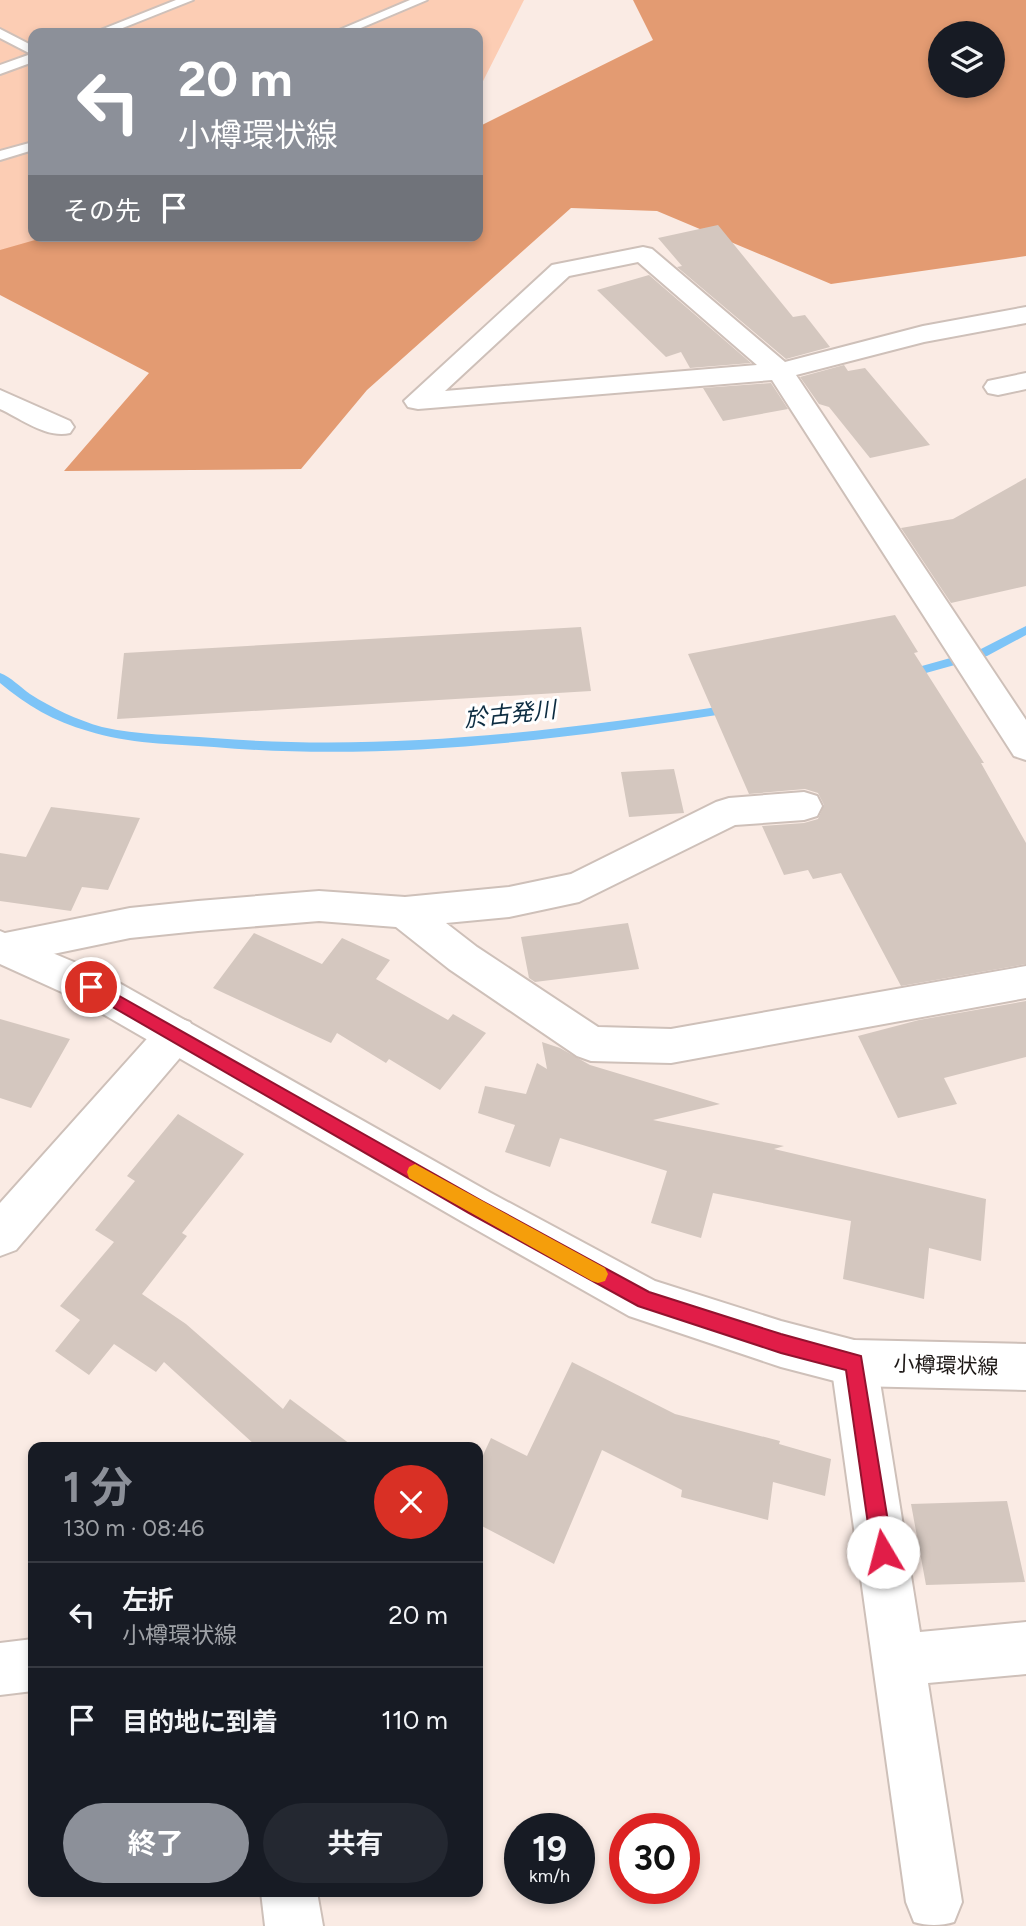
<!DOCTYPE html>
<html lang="ja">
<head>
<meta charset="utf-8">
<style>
  :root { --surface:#171b24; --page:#242831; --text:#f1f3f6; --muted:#9ea1a6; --line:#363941; --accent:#8c9099 }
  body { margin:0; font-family:Figtree,"Noto Sans JP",sans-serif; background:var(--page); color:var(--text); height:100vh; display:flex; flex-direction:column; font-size:26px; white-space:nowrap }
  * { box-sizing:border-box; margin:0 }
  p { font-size:23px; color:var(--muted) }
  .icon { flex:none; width:38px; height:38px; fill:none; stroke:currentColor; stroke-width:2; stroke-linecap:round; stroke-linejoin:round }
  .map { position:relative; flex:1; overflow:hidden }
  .panel { position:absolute; left:28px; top:1442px; width:455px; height:455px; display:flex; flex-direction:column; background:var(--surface); border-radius:14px; box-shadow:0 4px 10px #0003 }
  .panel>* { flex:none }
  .banner { position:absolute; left:28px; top:28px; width:455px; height:214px; border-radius:14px; box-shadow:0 4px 10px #0003; background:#8c9099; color:#fff; overflow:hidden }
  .fabs { position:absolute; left:928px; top:21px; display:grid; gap:14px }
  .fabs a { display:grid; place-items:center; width:77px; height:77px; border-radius:50%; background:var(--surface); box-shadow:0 4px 10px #0003; font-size:35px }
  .speed { position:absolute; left:504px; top:1813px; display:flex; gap:14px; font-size:35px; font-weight:700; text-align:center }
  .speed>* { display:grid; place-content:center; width:91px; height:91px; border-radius:50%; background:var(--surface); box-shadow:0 4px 10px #0003; line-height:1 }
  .speed small { font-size:18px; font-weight:400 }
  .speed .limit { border:10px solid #d22; background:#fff; color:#111 }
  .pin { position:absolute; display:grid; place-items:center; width:60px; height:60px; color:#fff; margin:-30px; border:4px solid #fff; border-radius:50%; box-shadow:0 2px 7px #0007 }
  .me { position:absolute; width:77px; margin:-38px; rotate:352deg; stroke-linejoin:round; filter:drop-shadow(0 0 5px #0008) }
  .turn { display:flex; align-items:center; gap:24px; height:147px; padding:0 35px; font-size:32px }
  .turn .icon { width:91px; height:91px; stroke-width:2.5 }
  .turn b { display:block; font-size:49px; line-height:60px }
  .then { display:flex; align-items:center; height:66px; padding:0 35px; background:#0003; gap:14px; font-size:26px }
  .round { display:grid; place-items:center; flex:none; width:74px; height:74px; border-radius:37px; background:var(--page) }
  .summary { display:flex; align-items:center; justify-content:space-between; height:119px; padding:0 35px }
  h1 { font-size:42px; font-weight:700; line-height:52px; color:var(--accent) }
  .primary-button { display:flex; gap:14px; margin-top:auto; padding:14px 35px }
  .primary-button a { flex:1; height:80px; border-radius:42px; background:var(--accent); color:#fff; font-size:28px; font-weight:700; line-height:80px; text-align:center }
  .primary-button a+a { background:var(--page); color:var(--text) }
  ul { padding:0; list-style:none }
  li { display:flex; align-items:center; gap:21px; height:105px; padding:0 35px; border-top:2px solid var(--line) }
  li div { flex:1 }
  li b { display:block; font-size:26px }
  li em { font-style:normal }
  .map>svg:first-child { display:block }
  .green { fill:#fccdb4 }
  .forest { fill:#e39b72; fill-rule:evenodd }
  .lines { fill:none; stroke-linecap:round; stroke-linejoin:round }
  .stream { fill:#7dc4f7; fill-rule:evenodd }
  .building { fill:#d4c7bf }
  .lane-casing { stroke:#cec0b9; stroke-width:4 }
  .street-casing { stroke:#cec0b9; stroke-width:4 }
  .secondary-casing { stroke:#cec0b9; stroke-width:4 }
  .lane { fill:#fff; fill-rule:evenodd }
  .street { fill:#fff; fill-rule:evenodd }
  .secondary { fill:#fff; fill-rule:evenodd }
  .route { fill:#e11d48; stroke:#92132f; stroke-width:2 }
  .slow { fill:#f59e0b }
  .labels { text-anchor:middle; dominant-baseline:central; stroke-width:6; stroke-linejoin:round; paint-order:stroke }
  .street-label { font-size:21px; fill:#1c1715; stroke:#fff }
  .water-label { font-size:23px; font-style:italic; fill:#0c2c41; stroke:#fff }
</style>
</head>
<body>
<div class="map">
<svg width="1026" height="1926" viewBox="0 0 1026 1926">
  <rect width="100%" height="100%" fill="#faebe4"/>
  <path class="green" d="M 0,0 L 524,0 L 478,91 L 478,33 L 33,33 L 33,236 L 56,236 L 0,253 Z"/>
  <path class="forest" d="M 633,0 L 1026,0 L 1026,256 L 831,284 L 657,211 L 571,208 L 367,390 L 301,469 L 64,471 L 149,373 L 0,295 L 0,250 L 49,236 L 478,236 L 478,127 L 653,40 ZM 940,33 L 992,33 L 992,86 L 940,86 Z"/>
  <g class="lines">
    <path class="stream" d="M 1026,626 L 1026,635 L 987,656 L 908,678 L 902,674 L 904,671 L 979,650 Z
      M 0,673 C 11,677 20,687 30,694 C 52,708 77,720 102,727 C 138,735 176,735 213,738 C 387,752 558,731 730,705 L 736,709 L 730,713 C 559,740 387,762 214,747 C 172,744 128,744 88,731 C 55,722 26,705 0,683 Z"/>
  </g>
  <path class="building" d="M 718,225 L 793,317 L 805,315 L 830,347 L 786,359 L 677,267 L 682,266 L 658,238 Z
    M 649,275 L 751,363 L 690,368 L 681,352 L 666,357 L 597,290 Z
    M 844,365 L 848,371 L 865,368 L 930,445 L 870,458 L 829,407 L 819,404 L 800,377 Z
    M 771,383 L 788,409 L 723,421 L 703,388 Z
    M 1026,478 L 1026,586 L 951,603 L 901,528 L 953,519 Z
    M 895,615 L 918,652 L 914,653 L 984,763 L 981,763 L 1026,843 L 1026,964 L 901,986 L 841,873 L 813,879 L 808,870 L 784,875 L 762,826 L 804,823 L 818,819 L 824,805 L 818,793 L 805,789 L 749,794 L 688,654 Z
    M 581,627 L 591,691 L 117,719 L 124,653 Z
    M 674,769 L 684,813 L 629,817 L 621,772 Z
    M 51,807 L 140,818 L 108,890 L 82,887 L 71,911 L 0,901 L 0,853 L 26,857 Z
    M 628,923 L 639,969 L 535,982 L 529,978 L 521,937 Z
    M 254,933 L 322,964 L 342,938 L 390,960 L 376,979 L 448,1020 L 453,1014 L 486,1033 L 440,1090 L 389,1059 L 386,1063 L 337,1033 L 331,1043 L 213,988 Z
    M 1026,1001 L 1026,1057 L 944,1078 L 957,1104 L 898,1118 L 858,1036 L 919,1020 Z
    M 0,1019 L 70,1039 L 31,1108 L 0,1098 Z
    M 542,1042 L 560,1048 L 590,1065 L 720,1104 L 653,1120 L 784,1146 L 774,1149 L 986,1199 L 981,1261 L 929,1248 L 924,1299 L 843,1279 L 851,1221 L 713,1193 L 701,1238 L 651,1223 L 667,1171 L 560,1138 L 550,1167 L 505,1152 L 515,1125 L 478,1113 L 485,1086 L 526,1094 L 537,1063 L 547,1069 Z
    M 178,1114 L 244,1154 L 182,1233 L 187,1236 L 142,1294 L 186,1324 L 283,1409 L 290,1399 L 354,1447 L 253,1447 L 255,1445 L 164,1362 L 156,1372 L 114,1344 L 89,1375 L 55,1351 L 80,1320 L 60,1306 L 114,1242 L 95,1230 L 135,1181 L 127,1176 Z
    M 572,1362 L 675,1414 L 780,1441 L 779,1444 L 831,1459 L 825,1496 L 773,1482 L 768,1520 L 681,1497 L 682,1490 L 602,1450 L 554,1564 L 478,1524 L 478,1466 L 491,1438 L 527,1456 Z
    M 1007,1501 L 1025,1582 L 926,1585 L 911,1504 Z"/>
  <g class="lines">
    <g class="lane-casing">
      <path id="lane" d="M 176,0 L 193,0 L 110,33 L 93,33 Z
        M 410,0 L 427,0 L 349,33 L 332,33 Z
        M 0,29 L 33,46 L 33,62 L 0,74 L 0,65 L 31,54 L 0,38 Z
        M 33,142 L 33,150 L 0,160 L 0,151 Z"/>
    </g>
    <g class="street-casing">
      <path id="street" d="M 643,247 L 652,249 L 785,362 L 923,326 L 1026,307 L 1026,323 L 924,342 L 796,375 L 1026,720 L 1026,760 L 1014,756 L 772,380 L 418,409 L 408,407 L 404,401 L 552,265 ZM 638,262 L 757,365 L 445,391 L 569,276 Z
        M 1026,373 L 1026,389 L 998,395 L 988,393 L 984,387 L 988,381 Z
        M 0,390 L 70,421 L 74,427 L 70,433 C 47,439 20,418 0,409 Z
        M 804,792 L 817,796 L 822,806 L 817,816 L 804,820 L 735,825 L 579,902 L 509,917 L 446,923 L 477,947 L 598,1027 L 671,1029 L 1026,966 L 1026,998 L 671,1063 L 591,1061 L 577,1056 L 449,969 L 396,927 L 319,921 L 198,931 L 130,938 L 5,964 L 0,962 L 0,934 L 130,908 L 198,901 L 319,891 L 405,897 L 509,887 L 571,874 L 716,802 L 729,798 Z
        M 176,1017 L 190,1022 L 196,1034 L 190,1046 L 16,1250 L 0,1256 L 0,1203 L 162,1022 Z
        M 854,1340 L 870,1347 L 877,1363 L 920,1632 L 1026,1622 L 1026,1674 L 928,1683 L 962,1902 L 954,1922 C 941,1926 927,1926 914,1922 L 906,1902 L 831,1363 L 838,1347 Z
        M 33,1639 L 33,1691 L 0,1695 L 0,1643 Z
        M 261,1892 L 317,1892 L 323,1926 L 265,1926 Z"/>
    </g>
    <g class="secondary-casing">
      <path id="secondary" d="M 0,931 L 105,975 L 491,1193 L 655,1281 L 781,1321 L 854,1340 L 1026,1344 L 1026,1390 L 854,1386 L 781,1367 L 629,1316 L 461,1221 L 77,999 L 0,964 Z"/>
    </g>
    <use href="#lane" class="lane"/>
    <use href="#street" class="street"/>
    <use href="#secondary" class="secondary"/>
  </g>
  <path class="route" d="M 91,980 L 482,1201 L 649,1292 L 781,1334 L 861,1356 L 893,1552 L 890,1559 L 883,1562 L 875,1559 L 872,1552 L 846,1370 L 781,1353 L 638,1306 L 469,1213 L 85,991 L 83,987 L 85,982 Z"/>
  <path class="slow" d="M 415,1164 L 605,1268 L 608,1274 L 605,1281 L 598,1283 L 592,1281 L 409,1178 L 407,1172 L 409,1167 Z"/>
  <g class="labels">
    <g class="street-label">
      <text transform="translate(946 1365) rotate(2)">小樽環状線</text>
    </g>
    <g class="water-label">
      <text transform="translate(510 714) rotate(-6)">於古発川</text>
    </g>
  </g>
</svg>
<div class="fabs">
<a><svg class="icon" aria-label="layers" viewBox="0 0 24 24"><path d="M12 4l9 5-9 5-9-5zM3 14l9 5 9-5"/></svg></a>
</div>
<div class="speed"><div>19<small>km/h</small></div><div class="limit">30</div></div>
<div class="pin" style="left:91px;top:987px;background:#d93025"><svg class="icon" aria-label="arrive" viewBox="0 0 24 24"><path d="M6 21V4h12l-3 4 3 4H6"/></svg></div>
<svg class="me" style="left:883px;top:1552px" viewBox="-20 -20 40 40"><circle r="19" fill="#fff"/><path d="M0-13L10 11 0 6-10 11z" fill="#e11d48"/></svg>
<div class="banner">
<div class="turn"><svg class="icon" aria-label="left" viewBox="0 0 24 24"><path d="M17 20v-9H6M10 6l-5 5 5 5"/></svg><div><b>20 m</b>小樽環状線</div></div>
<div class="then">その先<svg class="icon" aria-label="arrive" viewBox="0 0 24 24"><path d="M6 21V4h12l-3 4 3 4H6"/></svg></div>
</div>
<section class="panel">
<div class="summary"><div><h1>1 分</h1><p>130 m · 08:46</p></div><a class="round" style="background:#d93025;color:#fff"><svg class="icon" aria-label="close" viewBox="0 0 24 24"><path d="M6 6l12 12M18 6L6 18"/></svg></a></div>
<ul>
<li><svg class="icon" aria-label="left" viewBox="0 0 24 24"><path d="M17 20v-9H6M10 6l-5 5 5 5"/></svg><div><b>左折</b><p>小樽環状線</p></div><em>20 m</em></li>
<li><svg class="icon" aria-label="arrive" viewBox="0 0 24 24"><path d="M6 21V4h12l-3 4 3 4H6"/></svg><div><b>目的地に到着</b></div><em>110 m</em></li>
</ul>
<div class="primary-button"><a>終了</a><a>共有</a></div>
</section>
</div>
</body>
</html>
